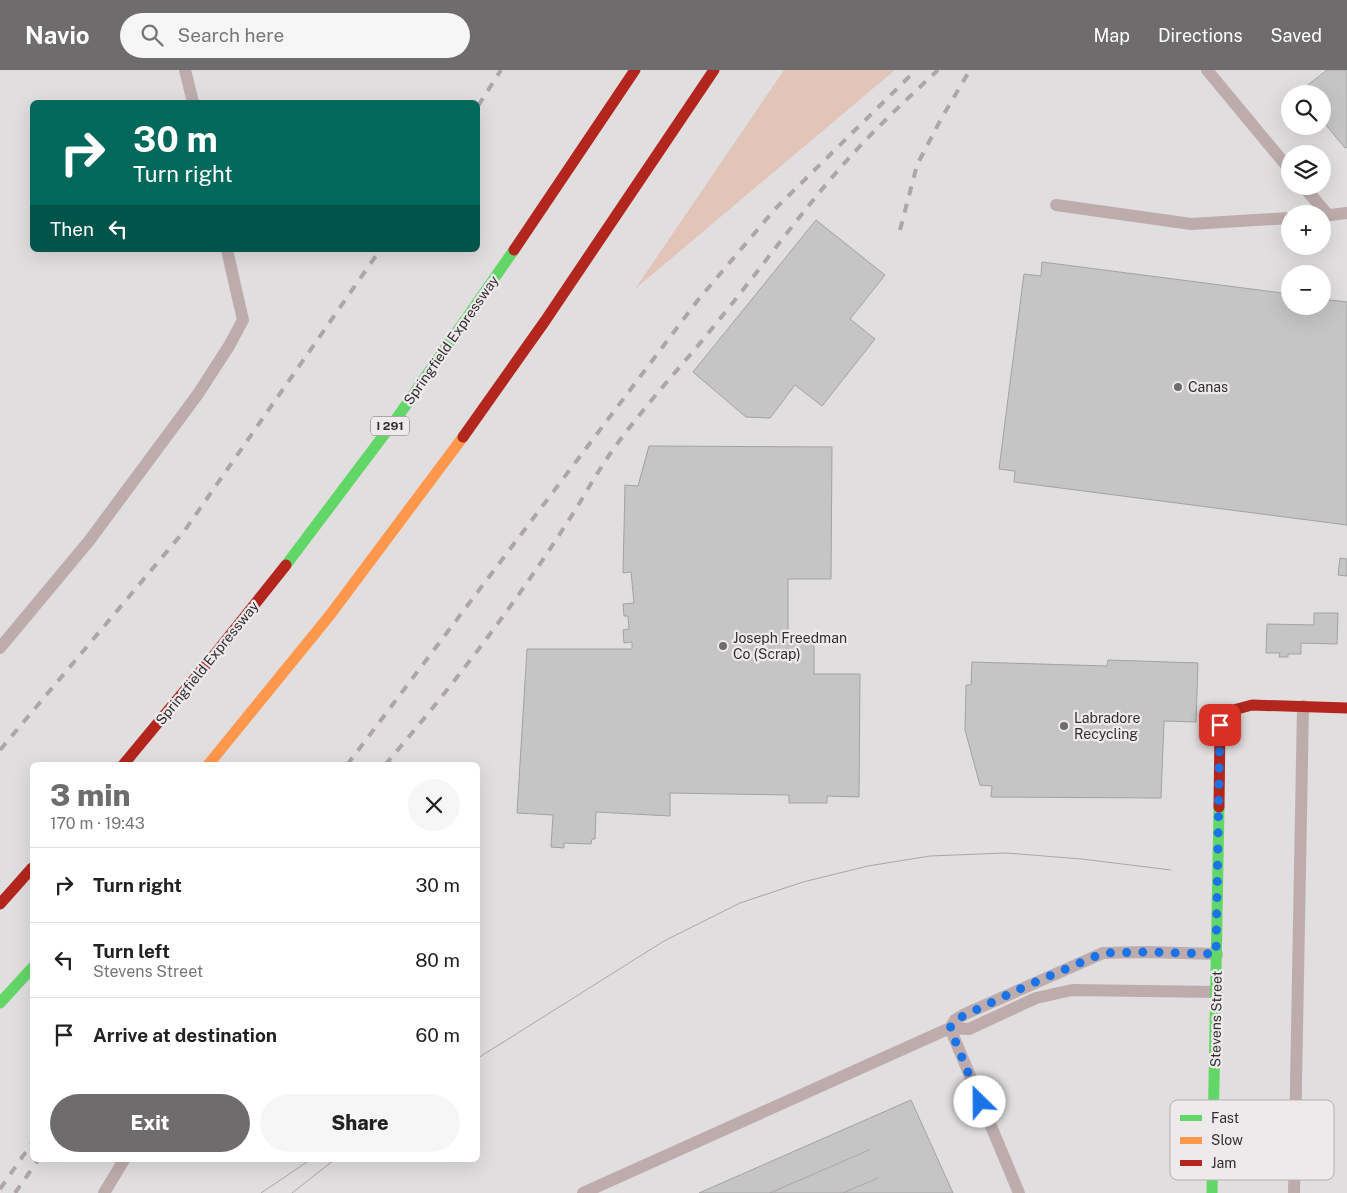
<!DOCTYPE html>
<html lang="en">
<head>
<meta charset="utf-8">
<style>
  :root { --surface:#fff; --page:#f6f6f6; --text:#222; --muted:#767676; --line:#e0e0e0; --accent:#6e6c6d }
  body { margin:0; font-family:"Public Sans",sans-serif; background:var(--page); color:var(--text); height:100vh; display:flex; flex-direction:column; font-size:19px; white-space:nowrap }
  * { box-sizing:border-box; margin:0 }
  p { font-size:16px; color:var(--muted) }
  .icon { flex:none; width:28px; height:28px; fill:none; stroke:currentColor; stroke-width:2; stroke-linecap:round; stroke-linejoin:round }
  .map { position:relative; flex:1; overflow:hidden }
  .details { position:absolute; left:30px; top:692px; width:450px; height:400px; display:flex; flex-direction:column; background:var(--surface); border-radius:8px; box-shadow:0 5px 20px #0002 }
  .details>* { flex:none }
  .banner { position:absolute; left:30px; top:30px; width:450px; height:152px; border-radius:8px; box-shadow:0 5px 20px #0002; background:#00695c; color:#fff; overflow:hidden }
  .buttons { position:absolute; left:1281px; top:15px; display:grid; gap:10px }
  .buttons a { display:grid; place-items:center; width:50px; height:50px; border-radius:50%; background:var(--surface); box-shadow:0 5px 20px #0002; font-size:25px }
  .pin { position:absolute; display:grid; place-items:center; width:42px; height:42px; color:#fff; margin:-21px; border-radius:10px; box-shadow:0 2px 8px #0006 }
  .me { position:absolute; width:55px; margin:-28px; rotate:337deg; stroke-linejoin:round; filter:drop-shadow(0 0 4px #0008) }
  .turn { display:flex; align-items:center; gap:18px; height:105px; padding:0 20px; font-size:22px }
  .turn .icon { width:65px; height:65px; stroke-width:2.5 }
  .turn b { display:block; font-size:35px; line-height:42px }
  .then { display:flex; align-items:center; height:48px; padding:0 20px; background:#0003; gap:10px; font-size:19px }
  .round { display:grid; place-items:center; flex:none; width:52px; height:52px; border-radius:26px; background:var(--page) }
  .overview { display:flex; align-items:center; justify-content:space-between; height:85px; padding:0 20px }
  h1 { font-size:30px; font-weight:800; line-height:38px; color:var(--accent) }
  .primary-button { display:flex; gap:10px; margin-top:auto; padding:10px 20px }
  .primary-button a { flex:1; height:58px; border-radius:30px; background:var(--accent); color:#fff; font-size:20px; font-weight:800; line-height:58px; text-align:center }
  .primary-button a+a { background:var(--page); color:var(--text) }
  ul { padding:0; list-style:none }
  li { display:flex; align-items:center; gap:15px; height:75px; padding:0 20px; border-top:1px solid var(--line) }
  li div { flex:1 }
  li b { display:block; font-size:19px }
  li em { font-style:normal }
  header { display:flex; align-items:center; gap:30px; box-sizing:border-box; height:70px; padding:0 25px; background:var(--accent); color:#fff }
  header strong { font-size:24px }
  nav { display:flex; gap:28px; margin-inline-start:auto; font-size:18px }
  .search { width:350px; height:45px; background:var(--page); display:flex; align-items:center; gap:12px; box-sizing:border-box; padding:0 18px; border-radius:28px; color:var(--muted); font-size:19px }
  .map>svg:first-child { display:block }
  .green { fill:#e2c5b8 }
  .building { fill:#c6c5c6; stroke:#a3a2a2 }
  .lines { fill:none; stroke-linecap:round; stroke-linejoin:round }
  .lane { stroke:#beacad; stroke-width:12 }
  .fast { stroke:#63d668; stroke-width:11 }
  .slow { stroke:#ff974d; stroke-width:11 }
  .jam { stroke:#b3261e; stroke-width:11 }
  .tram { stroke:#ada5a6; stroke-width:1 }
  .rail { stroke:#ada5a6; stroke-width:4; stroke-dasharray:9 9; stroke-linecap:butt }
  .route { stroke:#1a73e8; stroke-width:9; stroke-dasharray:0 16.2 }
  .poi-dot { fill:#6e6c6d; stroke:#eeeaec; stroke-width:2 }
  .labels { text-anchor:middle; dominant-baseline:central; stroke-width:4.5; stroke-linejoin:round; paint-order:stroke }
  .shield { fill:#eeeaec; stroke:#696668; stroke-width:1 }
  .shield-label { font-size:12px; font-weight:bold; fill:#302e2f }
  .street-label { font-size:14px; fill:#302e2f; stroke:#eeeaec }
  .poi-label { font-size:14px; fill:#302e2f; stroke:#eeeaec; text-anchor:start }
  .key { fill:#eeeaec; stroke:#b5b2b3; stroke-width:1 }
  .key-label { font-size:14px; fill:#302e2f }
</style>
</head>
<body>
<header>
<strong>Navio</strong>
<div class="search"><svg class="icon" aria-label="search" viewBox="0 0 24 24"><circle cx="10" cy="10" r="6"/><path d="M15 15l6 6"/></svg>Search here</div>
<nav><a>Map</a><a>Directions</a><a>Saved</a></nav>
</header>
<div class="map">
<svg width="1347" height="1123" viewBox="0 0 1347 1123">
  <rect width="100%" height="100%" fill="#e0dedf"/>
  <path class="green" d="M 784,0 L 895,0 L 635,219 Z"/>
  <path class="building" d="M 1327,0 L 1347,0 L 1347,77 L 1345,78 L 1322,50 L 1322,24 L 1302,24 L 1300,21 Z
    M 816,150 L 885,205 L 850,249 L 875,269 L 822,336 L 795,315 L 770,348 L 746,347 L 693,302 Z
    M 1042,192 L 1290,224 L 1290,236 L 1322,236 L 1322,229 L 1347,232 L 1347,455 L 1014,412 L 1015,401 L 999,399 L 1024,204 L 1041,206 Z
    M 649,376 L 832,377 L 831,509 L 788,509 L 788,565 L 814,566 L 814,604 L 860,604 L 859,727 L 827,726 L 827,733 L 789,733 L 789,725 L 670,723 L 670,746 L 596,742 L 595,769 L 592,769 L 591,774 L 564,773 L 564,778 L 551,777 L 553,745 L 517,743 L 527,579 L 632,579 L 632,572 L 624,573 L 623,560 L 629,559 L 628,546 L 624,546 L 623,534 L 634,533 L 631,502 L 623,503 L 625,415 L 638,416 Z
    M 1340,488 L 1347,489 L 1347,506 L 1338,505 Z
    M 1314,543 L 1338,543 L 1337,574 L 1301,573 L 1301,584 L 1288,584 L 1288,587 L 1279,587 L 1280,583 L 1266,583 L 1267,554 L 1314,555 Z
    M 1108,590 L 1198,593 L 1196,652 L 1164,651 L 1161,728 L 991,727 L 992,716 L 980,715 L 965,660 L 966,615 L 971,615 L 972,592 L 1107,596 Z
    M 911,1030 L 953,1123 L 699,1123 Z"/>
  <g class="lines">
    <path class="lane" d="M 185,0 L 193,32
      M 1207,0 L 1290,100
      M 1303,116 L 1328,145
      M 1056,135 L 1191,154 L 1290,148
      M 1322,146 L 1347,143
      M 0,578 L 89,471 L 198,324 L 229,276 L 243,250 L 227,180
      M 950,958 L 955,950 L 965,944 L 1103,883 L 1147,882 L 1217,884
      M 950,958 L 1019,1123
      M 104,1123 L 124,1090
      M 583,1123 L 950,958 L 969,959 L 1036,928 L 1072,920 L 1217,922
      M 1294,1123 L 1303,636"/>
    <path class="fast" d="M 286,495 L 399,345 L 514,180
      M 0,933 L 32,898
      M 1212,1123 L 1219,737"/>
    <path class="slow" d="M 208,695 L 330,545 L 463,367"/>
    <path class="jam" d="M 514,180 L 635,0
      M 463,367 L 545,251 L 714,0
      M 123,695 L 215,584 L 286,495
      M 1219,737 L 1220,655 L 1226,642 L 1252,635 L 1347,638
      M 0,834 L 32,798"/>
    <path class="tram" d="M 478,988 L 664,871 L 740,833 L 803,812 L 868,796 L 930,786 L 1006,783 L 1082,789 L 1171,800
      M 261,1123 L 310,1090
      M 292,1123 L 334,1090
      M 770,1123 L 869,1080
      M 843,1123 L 878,1108"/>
    <path class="rail" d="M 478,36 L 501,0
      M 900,160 L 917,95 L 941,49 L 970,0
      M 0,680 L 185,460 L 380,180
      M 347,695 L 698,230 L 775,139 L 916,0
      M 385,695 C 450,619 511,540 565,456 C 581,432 594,407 610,384 C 644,335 686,292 723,245 C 765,193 804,138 849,88 C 877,57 908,28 938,0
      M 0,1119 L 32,1073
      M 15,1123 L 38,1090"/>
  </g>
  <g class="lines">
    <path class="route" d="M 980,1032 L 950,958 L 955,950 L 1024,917 L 1103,883 L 1147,882 L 1216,884 L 1220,655"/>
  </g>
  <g class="poi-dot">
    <circle cx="1178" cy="317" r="5"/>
    <circle cx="723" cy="576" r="5"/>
    <circle cx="1064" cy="656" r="5"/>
  </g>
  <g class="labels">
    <rect class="shield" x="371" y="346.5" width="38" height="19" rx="4"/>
    <g class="shield-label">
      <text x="390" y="356">I 291</text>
    </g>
    <g class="street-label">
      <text transform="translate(451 270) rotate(-55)">Springfield Expressway</text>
      <text transform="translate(207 593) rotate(-51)">Springfield Expressway</text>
      <text transform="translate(1216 949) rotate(-89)">Stevens Street</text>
    </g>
    <g class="poi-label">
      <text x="1188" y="317">Canas</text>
      <text x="733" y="568">Joseph Freedman<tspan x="733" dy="16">Co (Scrap)</tspan></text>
      <text x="1074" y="648">Labradore<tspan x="1074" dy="16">Recycling</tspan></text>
    </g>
  </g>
  <rect x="1170" y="1030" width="164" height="80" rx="8" class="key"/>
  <rect x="1180" y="1045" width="22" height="6" fill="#63d668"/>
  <rect x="1180" y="1067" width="22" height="7" fill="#ff974d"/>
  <rect x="1180" y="1090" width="22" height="6" fill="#b3261e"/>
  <g class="key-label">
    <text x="1211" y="1053">Fast</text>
    <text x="1211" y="1075">Slow</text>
    <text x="1211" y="1098">Jam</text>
  </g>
</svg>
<div class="buttons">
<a><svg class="icon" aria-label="search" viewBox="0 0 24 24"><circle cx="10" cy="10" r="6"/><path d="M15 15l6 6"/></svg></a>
<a><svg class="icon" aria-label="layers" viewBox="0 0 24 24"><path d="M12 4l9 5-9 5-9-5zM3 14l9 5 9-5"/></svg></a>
<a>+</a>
<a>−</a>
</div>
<div class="pin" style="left:1220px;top:655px;background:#d93025"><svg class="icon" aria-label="arrive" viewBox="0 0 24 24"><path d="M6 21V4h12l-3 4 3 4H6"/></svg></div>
<svg class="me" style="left:980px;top:1032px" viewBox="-20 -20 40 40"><circle r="19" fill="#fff"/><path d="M0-13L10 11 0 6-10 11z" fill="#1a73e8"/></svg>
<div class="banner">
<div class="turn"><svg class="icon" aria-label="right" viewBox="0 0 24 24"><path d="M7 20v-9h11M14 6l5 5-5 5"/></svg><div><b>30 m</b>Turn right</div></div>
<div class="then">Then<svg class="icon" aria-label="left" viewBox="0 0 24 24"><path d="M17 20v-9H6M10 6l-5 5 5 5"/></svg></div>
</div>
<section class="details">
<div class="overview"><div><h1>3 min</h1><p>170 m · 19:43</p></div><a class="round"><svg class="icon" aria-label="close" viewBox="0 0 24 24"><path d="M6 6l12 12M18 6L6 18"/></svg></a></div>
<ul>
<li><svg class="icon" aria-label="right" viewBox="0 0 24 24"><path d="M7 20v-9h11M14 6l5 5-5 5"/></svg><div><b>Turn right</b></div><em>30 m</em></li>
<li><svg class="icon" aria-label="left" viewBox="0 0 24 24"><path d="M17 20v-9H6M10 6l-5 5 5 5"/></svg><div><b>Turn left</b><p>Stevens Street</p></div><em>80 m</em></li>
<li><svg class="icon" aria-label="arrive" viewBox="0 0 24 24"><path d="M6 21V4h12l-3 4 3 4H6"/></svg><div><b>Arrive at destination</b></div><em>60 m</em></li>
</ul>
<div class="primary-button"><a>Exit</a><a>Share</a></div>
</section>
</div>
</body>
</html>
